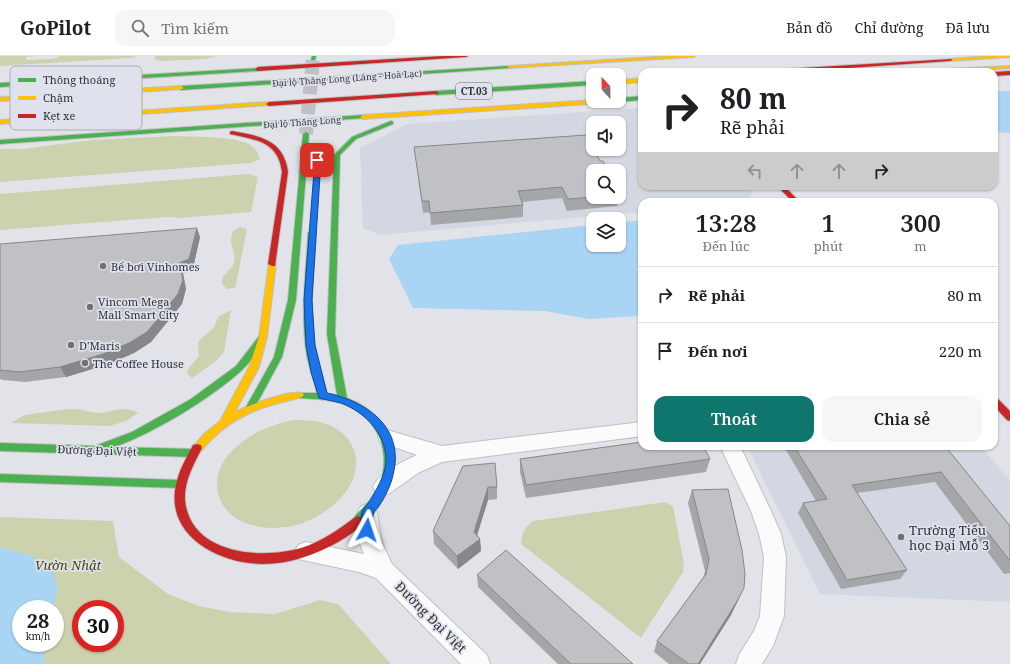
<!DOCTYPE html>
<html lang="vi">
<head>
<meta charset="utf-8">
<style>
  :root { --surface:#fff; --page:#f6f6f6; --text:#202124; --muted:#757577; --line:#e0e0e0; --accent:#0f766e }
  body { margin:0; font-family:"Noto Serif",serif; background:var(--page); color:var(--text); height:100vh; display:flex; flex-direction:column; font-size:15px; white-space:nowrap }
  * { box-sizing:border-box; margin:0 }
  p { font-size:13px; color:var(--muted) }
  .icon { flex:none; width:22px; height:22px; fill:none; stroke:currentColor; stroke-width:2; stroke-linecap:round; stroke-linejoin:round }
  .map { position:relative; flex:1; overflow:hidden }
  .sheet { position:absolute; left:638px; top:142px; width:360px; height:252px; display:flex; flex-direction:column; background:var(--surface); border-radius:12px; box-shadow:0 1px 3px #0004 }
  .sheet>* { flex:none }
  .guide { position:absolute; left:638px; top:12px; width:360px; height:122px; border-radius:12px; box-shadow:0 1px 3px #0004; background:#fff; color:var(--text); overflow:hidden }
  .needle { width:26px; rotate:338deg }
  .fabs { position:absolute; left:586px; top:12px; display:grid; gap:8px }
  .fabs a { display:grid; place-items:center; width:40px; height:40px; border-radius:8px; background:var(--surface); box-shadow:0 1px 3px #0004; font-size:20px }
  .speed { position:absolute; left:12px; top:544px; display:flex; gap:8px; font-size:20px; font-weight:700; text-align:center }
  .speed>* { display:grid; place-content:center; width:52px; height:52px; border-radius:50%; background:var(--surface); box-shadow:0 1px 3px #0004; line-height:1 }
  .speed small { font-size:10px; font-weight:400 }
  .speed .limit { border:6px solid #d22; background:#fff; color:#111 }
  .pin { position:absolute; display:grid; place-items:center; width:34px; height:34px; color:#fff; margin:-17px; border-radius:8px; box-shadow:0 2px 6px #0006 }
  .me { position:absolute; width:44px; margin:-22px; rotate:5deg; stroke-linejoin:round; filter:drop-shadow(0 0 3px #0008) }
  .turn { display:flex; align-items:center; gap:14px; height:84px; padding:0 16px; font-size:18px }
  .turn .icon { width:52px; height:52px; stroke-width:2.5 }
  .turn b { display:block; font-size:28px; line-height:34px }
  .lanes { display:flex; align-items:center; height:38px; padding:0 16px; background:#0003; justify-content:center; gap:20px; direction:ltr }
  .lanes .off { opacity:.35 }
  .eta { display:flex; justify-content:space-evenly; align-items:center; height:68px; text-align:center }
  .eta b { font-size:24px; font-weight:600; line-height:28px }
  .primary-button { display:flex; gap:8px; margin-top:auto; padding:8px 16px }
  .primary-button a { flex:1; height:46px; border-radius:12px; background:var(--accent); color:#fff; font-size:16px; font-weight:600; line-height:46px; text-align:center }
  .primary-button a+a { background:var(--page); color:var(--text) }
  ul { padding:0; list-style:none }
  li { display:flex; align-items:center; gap:12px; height:56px; padding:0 16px; border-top:1px solid var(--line) }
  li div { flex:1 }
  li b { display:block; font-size:15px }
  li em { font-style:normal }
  header { display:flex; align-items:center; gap:24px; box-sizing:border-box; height:56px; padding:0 20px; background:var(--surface); border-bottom:1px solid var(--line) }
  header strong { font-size:19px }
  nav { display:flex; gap:22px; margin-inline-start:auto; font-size:14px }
  .search { width:280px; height:36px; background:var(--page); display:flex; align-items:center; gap:10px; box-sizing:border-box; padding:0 14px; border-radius:12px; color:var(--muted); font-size:15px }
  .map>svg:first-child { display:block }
  .built { fill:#d3d7e2; fill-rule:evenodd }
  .green { fill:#cdd2ae; fill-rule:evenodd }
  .water { fill:#a9d4f4 }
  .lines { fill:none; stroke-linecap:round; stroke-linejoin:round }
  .secondary-tunnel { stroke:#bec0c5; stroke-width:14; stroke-dasharray:14 6; stroke-linecap:butt }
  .street-casing { stroke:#bfc0c4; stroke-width:2 }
  .fast-casing { stroke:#bfc0c4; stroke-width:2 }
  .slow-casing { stroke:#bfc0c4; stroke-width:2 }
  .jam-casing { stroke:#bfc0c4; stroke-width:2 }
  .street { fill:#fbfbfc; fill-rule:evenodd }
  .fast { fill:#4caf50; fill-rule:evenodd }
  .slow { fill:#ffc107; fill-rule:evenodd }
  .jam { fill:#c62828; fill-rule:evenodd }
  .wall { fill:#a5a6a9 }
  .shaded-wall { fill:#86878a }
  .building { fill:#c0c1c5; stroke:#86878a }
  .route { fill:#1a73e8; stroke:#114b97 }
  .poi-dot { fill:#6e7074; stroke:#dfe2ec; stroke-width:1.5 }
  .labels { text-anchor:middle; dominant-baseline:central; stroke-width:3.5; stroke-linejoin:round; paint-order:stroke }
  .far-street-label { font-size:9px; fill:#303235; stroke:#dfe2ec }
  .shield { fill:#dfe2ec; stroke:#64676c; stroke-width:1 }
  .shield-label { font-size:10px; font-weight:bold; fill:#303235 }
  .poi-label { font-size:11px; fill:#303235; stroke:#dfe2ec; text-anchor:start }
  .street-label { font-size:11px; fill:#303235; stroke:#dfe2ec }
  .near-poi-label { font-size:13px; fill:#303235; stroke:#dfe2ec; text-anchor:start }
  .near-park-label { font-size:13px; font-style:italic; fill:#444a08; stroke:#dfe2ec }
  .near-street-label { font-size:13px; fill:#303235; stroke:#dfe2ec }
  .key { fill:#dfe2ec; stroke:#aaadb5; stroke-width:1 }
  .key-label { font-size:11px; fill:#303235 }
</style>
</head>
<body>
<header>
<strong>GoPilot</strong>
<div class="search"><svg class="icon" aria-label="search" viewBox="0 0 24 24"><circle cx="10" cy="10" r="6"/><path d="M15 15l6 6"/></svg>Tìm kiếm</div>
<nav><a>Bản đồ</a><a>Chỉ đường</a><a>Đã lưu</a></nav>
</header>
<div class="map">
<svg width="1010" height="608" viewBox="0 0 1010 608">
  <rect width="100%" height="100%" fill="#e2e3e9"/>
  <path class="built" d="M 642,52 L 642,130 L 747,130 L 753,137 L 746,146 L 642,146 L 642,156 L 380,179 L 363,172 L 360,92 L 407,68 ZM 593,67 L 619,67 L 619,93 L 593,93 ZM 593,115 L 619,115 L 619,141 L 593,141 Z
    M 747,390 L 980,390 L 1010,424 L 1010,546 L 820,538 Z"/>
  <path class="green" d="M 0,0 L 37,0 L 26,1 L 26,4 L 53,3 L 60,0 L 137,0 L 131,2 L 0,10 Z
    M 155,0 L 217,0 L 206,3 L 162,5 L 155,4 Z
    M 175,80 C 195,81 233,80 249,88 C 256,92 258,97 260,103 L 251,107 L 0,126 L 0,93 L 23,93 L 92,84 Z
    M 249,118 L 258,121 L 251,156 L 181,162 L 167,161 L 0,174 L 0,138 Z
    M 240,171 L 247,173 L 236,228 L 235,232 L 227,233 L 222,228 C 221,217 232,215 234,206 C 237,194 227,191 233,175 Z
    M 231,254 L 224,296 L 216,305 L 192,322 L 187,317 L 188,313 L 199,300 L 198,287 L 199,285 L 214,271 L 219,260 Z
    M 68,353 C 78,352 87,356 97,357 C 110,357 126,348 138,357 L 126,365 L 109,370 L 11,367 L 24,359 Z
    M 293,364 C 300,364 308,364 315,365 C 328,367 343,374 350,386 C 373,424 327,463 292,470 C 280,472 268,473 256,470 C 214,462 204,418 236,391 C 253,376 271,369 293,364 Z
    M 665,446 L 673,450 L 684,508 L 683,516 L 641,582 L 521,488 C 522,476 524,472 533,465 Z
    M 0,461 L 113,465 L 119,501 L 168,538 L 199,550 L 230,556 L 275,558 L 320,544 L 338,548 L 391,608 L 0,608 ZM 21,553 L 55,553 L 55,587 L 21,587 ZM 81,553 L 115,553 L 115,587 L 81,587 Z"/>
  <path class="water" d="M 994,35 L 1010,35 L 1010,77 L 994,76 Z
    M 642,164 L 642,264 L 638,260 L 589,263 L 545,255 L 413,252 L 389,203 L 398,189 L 593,169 L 593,189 L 619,189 L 619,167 Z
    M 0,491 L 31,500 L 51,510 L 58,531 L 53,553 L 21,553 L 21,587 L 46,587 L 43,608 L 0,608 Z"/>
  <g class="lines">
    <path class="secondary-tunnel" d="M 306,78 L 313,3"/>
    <g class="street-casing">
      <path id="street" d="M 642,366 L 642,380 L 442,406 L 418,417 L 390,437 L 383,439 L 376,437 L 373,431 C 380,416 402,406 417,399 L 380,386 L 378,381 L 380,376 L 387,374 L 442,390 Z
        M 720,390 L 740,390 L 771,455 L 781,478 L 786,501 L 784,560 L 773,590 L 762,608 L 736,608 L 739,599 L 754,575 L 760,560 L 764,501 L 759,478 L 751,455 Z
        M 367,448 L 374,451 L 377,457 L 382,487 L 392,508 L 487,599 L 490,608 L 461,608 L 376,522 L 359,516 L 298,503 L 295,496 L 298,489 L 306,486 L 364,498 C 358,484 353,465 360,451 Z"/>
    </g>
    <g class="fast-casing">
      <path id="fast" d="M 312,0 L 316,0 L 315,4 L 311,4 Z
        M 509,10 L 511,10 L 511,12 L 181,34 L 178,32 L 181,30 Z
        M 260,12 L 260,14 L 258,15 L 0,31 L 0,27 Z
        M 593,25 L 593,29 L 436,39 L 433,37 L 436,35 Z
        M 642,40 L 642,44 L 619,46 L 617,45 L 619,45 L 619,42 Z
        M 363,59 L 366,61 L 365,62 L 0,88 L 0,84 Z
        M 391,65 L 393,66 L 393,68 L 356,83 L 340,99 L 335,278 L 347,342 C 373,352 396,375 395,404 C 394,425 384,446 369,461 C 364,466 361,471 354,468 L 352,465 C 358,454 371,446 377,434 C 394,399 379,360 341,347 C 328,343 313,343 299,342 L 296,341 L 294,339 L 296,337 L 317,337 C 314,325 310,313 307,301 C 300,260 306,218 308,177 L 312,175 L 316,177 L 312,236 L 312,266 L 316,301 L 327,338 L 337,339 L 327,278 L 334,99 L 352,81 Z
        M 306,76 L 309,78 L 296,244 L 282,301 L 254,353 L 248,353 L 246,351 L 274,301 L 288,244 L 303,78 Z
        M 263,278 L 267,281 C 260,292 251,306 241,315 C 208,344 157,375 115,391 L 193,393 L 197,394 L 198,397 L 197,400 L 193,401 L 0,395 L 0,387 L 95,390 L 132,376 L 191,343 L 236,310 L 260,279 Z
        M 0,418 L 180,424 L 184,425 L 185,428 L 184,431 L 180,432 L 0,426 Z"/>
    </g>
    <g class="slow-casing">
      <path id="slow" d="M 669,0 L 695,0 L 693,1 L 509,12 L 507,11 L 509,10 Z
        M 988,0 L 1010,0 L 1010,1 L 950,5 L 948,4 L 950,3 Z
        M 1010,10 L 1010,12 L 953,16 L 925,16 L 928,14 Z
        M 642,22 L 642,26 L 619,28 L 619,24 Z
        M 181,30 L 183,31 L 183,33 L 0,45 L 0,41 Z
        M 593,44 L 608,45 L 605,47 L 363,63 L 360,61 L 363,59 Z
        M 269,46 L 271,47 L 271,49 L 0,68 L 0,64 Z
        M 269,206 L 272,206 L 276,208 L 267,281 L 259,311 L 235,356 C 247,350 290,333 302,337 L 304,339 L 302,341 C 292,344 282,346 272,349 C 243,357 220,372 201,395 L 197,396 L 193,395 L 192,392 L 204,378 L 220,365 L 249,311 L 259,281 Z"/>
    </g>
    <g class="jam-casing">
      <path id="jam" d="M 443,0 L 468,0 L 466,1 L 258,15 L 255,13 L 258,11 Z
        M 952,3 L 952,4 L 950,5 L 791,16 L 765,16 L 768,14 Z
        M 1010,15 L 1010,19 L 994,20 L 994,16 Z
        M 436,35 L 439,37 L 438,38 L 269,50 L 266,48 L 269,46 Z
        M 232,75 C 260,80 284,84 288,116 L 275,210 L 272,210 L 268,208 L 282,116 C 278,85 256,84 230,78 L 230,76 Z
        M 777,130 L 784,130 L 800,146 L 793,146 Z
        M 994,341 L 997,342 L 1010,355 L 1010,365 L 1007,364 L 994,350 Z
        M 197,388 L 201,389 L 202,392 C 194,408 184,425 185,444 C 190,498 260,504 301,492 C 321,486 338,474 354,462 L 358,460 L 362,462 L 364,465 C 359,474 346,481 338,486 C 315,499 289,508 263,508 C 218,508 162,478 177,425 C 180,412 187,401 193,389 Z"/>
    </g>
    <use href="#street" class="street"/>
    <use href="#fast" class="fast"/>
    <use href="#slow" class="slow"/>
    <use href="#jam" class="jam"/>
  </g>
  <path class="wall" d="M 586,79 L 593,141 L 618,141 L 617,150 L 567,155 L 562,142 L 522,146 L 523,149 L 523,161 L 431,169 L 430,156 L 423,157 L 414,91 Z
    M 200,181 L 193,212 L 183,217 L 186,233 L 182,248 L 151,286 L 134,297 L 109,308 L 66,321 L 25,326 L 3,324 L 0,323 L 0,188 Z
    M 779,390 L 945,390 L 1010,470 L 1010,517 L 1004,518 L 935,426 L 857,437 L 907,514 L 900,523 L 841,533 L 798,457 L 803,447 L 816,445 L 786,394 Z
    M 520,403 L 710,403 L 706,416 L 526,442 L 520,416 Z
    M 463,410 L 497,431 L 497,443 L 488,444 L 477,479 L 480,483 L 481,495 L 458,513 L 434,488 L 433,475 Z
    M 692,434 L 738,544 L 731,559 L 700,608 L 669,608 L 654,596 L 657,585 L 703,522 L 705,515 L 688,447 Z
    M 477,519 L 633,608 L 558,608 L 478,531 Z"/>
  <path class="shaded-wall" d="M 197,172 L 200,181 L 193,212 L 183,217 L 186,233 L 182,248 L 151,286 L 134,297 L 109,308 L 66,321 L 60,311 L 179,207 Z
    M 488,431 L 488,444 L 475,486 L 480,483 L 481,495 L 458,513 L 457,500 L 474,476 Z
    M 744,532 L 731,559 L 700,608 L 698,608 Z"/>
  <path class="building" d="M 586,79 L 593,92 L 593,93 L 594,93 L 600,105 L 603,105 L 608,115 L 593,115 L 593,141 L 594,141 L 568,143 L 562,131 L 518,135 L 523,149 L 430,157 L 429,145 L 422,145 L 414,91 Z
    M 197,172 L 189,203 L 179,207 L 183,224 L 178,238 L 147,276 L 129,287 L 103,298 L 60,311 L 19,316 L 0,314 L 0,188 Z
    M 642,386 L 642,390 L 703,390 L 710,403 L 526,429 L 520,403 Z
    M 794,390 L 945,390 L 1010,470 L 1010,505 L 941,416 L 852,429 L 907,514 L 847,524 L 803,447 L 827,443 Z
    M 495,407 L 497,431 L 488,431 L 474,476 L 480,483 L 457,500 L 433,475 L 463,410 Z
    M 728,433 L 742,494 L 745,518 L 744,532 L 736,547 L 698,608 L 689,608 L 657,585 L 706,518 L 709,503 L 692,434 Z
    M 506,494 L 633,608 L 571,608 L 477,519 Z"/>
  <path class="route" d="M 315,102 L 321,104 L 312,244 L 315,289 L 327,337 C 368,346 405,372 393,419 C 391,429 385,441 379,450 C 378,452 375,454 374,457 C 371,463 374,471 371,478 L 367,479 L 363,478 C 360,472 360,459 363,454 C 366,449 370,446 372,441 C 379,429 387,415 386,401 C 384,375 364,356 341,347 C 334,345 326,344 319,342 L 311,316 L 306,289 L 304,244 Z"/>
  <g class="poi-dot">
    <circle cx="103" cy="210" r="4"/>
    <circle cx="90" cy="251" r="4"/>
    <circle cx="71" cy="289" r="4"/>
    <circle cx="85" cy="307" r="4"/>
    <circle cx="901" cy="481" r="4"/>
  </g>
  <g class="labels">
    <g class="far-street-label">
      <text transform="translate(347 22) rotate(-4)">Đại lộ Thăng Long (Láng - Hoà Lạc)</text>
      <text transform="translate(302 66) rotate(-4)">Đại lộ Thăng Long</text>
    </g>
    <rect class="shield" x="456" y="27" width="36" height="16" rx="3"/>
    <g class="shield-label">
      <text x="474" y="35">CT.03</text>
    </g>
    <g class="poi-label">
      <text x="111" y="210">Bể bơi Vinhomes</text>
      <text x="98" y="245">Vincom Mega<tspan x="98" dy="13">Mall Smart City</tspan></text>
      <text x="79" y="289">D'Maris</text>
      <text x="93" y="307">The Coffee House</text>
    </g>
    <g class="street-label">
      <text transform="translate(97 394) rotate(2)">Đường Đại Việt</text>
    </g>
    <g class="near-poi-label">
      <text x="909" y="474">Trường Tiểu<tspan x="909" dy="15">học Đại Mỗ 3</tspan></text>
    </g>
    <g class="near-park-label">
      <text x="68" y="509">Vườn Nhật</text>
    </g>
    <g class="near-street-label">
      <text transform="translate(431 561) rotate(45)">Đường Đại Việt</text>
    </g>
  </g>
  <rect x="10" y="10" width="132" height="64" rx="6" class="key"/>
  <rect x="18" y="22" width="18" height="4" fill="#4caf50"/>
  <rect x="18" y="40" width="18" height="4" fill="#ffc107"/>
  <rect x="18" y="58" width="18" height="4" fill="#c62828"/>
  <g class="key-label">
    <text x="43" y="28">Thông thoáng</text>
    <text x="43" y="46">Chậm</text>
    <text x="43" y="64">Kẹt xe</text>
  </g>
</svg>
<div class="fabs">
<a><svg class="needle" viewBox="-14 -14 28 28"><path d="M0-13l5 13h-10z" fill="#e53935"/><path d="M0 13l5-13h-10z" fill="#757577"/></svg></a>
<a><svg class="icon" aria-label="sound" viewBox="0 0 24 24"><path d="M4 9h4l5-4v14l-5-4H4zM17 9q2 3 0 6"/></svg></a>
<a><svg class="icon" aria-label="search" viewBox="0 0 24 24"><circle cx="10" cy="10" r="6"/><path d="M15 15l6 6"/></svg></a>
<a><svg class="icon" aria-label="layers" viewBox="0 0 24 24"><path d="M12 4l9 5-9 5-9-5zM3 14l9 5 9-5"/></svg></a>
</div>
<div class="speed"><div>28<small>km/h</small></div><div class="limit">30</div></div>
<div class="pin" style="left:317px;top:104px;background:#d93025"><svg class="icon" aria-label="arrive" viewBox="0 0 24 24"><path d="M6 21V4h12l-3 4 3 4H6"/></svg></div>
<svg class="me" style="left:367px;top:474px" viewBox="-20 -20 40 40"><path d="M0-17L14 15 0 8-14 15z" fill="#1a73e8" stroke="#fff" stroke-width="4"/></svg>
<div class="guide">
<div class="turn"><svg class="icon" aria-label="right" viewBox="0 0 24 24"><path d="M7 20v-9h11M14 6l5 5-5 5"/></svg><div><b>80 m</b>Rẽ phải</div></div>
<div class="lanes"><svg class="icon off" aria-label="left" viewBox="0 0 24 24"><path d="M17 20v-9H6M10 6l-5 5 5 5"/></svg><svg class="icon off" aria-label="ahead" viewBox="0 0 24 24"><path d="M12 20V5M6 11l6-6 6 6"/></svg><svg class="icon off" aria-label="ahead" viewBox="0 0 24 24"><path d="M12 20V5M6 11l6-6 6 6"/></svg><svg class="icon" aria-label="right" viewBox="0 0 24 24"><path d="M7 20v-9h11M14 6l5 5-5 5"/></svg></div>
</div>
<section class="sheet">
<div class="eta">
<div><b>13:28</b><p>Đến lúc</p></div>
<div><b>1</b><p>phút</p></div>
<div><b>300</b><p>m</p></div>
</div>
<ul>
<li><svg class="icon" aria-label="right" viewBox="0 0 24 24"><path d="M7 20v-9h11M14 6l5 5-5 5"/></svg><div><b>Rẽ phải</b></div><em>80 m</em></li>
<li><svg class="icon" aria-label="arrive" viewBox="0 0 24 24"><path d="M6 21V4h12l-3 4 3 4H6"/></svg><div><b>Đến nơi</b></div><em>220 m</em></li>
</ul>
<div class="primary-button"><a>Thoát</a><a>Chia sẻ</a></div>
</section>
</div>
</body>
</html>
